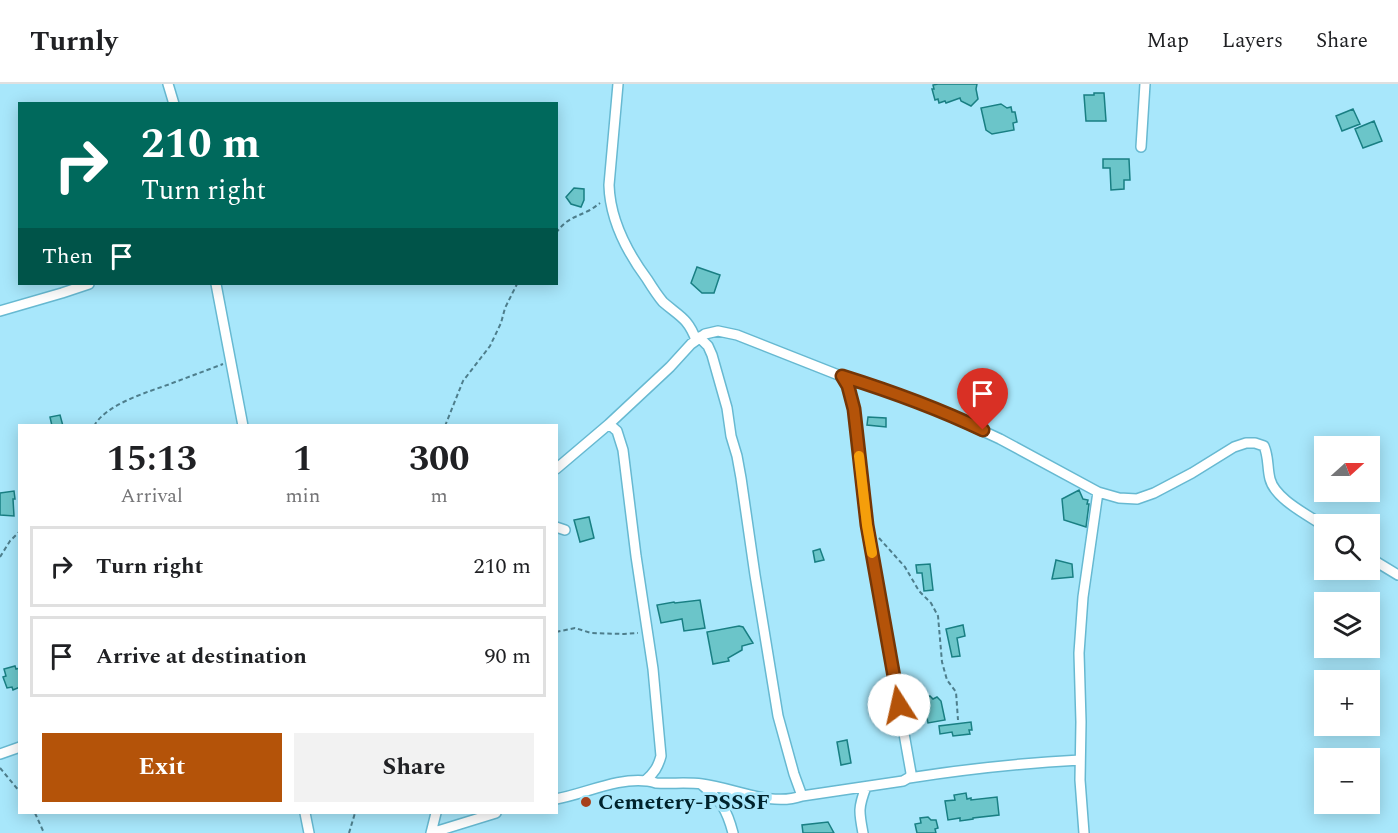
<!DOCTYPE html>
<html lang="en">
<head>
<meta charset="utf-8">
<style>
  :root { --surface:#fff; --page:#f2f2f2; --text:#202124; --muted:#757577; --line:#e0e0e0; --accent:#b45309 }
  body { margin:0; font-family:Spectral,serif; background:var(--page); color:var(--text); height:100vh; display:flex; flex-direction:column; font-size:22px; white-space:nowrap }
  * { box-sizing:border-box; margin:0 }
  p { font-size:20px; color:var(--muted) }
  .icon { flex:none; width:33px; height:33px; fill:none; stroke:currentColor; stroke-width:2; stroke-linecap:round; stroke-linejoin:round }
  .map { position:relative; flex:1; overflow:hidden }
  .side { position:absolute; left:18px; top:340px; width:540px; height:390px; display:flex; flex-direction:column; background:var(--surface); border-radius:0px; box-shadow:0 3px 15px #0003 }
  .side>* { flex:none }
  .banner { position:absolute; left:18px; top:18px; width:540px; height:183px; border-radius:0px; box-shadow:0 3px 15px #0003; background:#00695c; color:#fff; overflow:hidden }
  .needle { width:39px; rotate:69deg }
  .tools { position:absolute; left:1314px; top:352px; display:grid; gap:12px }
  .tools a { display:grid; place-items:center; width:66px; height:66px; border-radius:0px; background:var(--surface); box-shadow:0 3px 15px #0003; font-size:30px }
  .pin { position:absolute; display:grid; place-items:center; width:51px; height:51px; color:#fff; margin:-62px -26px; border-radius:50% 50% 50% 0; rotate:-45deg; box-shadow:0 0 6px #0007 }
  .pin .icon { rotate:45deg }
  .me { position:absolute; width:66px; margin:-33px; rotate:350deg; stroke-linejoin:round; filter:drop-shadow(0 0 4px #0008) }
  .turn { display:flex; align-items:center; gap:21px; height:126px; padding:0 24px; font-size:27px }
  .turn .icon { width:78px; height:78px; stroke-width:2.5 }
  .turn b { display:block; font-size:42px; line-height:51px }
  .then { display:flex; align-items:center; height:57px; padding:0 24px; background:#0003; gap:12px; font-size:22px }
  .eta { display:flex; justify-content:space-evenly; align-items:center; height:102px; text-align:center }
  .eta b { font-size:36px; font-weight:700; line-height:42px }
  .button { display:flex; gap:12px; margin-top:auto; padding:12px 24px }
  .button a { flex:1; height:69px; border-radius:0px; background:var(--accent); color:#fff; font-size:24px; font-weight:700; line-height:69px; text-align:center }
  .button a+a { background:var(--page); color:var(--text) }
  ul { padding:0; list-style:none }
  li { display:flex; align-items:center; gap:18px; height:81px; margin:0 12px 9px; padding:0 12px; border:3px solid var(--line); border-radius:0px }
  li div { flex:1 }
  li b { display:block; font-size:22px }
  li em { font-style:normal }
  header { display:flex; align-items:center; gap:36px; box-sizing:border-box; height:84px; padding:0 30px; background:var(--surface); border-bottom:2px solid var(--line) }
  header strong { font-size:28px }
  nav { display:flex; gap:33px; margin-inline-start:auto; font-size:21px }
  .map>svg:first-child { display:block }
  .building { fill:#6bc5c9; stroke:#197f83; stroke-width:1.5 }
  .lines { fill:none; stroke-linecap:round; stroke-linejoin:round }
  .street-casing { stroke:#67b9d1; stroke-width:12 }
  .path { stroke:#4e7e8c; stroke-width:2; stroke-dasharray:4.5 3; stroke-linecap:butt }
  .street { stroke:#fff; stroke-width:9 }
  .route-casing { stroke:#753606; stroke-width:15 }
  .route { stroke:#b45309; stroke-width:10 }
  .slow { stroke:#f59e0b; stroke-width:10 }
  .poi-dot { fill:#a7401b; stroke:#a8e7fb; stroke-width:2 }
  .labels { text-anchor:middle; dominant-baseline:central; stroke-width:6; stroke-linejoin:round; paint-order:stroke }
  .poi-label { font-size:22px; font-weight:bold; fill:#00232c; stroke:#a8e7fb; text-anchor:start }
</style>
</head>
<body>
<header>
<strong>Turnly</strong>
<nav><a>Map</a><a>Layers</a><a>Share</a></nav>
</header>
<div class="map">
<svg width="1398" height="749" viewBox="0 0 1398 749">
  <rect width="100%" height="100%" fill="#a8e7fb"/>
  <path class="building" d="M 938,0 L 977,0 L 976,5 L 978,15 L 971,22 L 961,17 L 960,14 L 946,19 L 945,17 L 939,19 L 938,15 L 935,16 L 932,5 L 934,5 L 933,1 Z
    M 1094,9 L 1104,9 L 1106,37 L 1086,37 L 1084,11 L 1094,11 Z
    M 1001,20 L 1007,24 L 1011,23 L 1012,28 L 1015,28 L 1017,38 L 1013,39 L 1014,46 L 992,50 L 986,46 L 981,24 Z
    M 1353,25 L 1360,40 L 1342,47 L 1336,32 Z
    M 1374,37 L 1382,57 L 1363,64 L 1355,45 Z
    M 1103,75 L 1129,75 L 1130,96 L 1124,96 L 1124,105 L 1111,106 L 1110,84 L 1103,84 Z
    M 574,104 L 584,105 L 584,116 L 581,123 L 571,120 L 566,113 Z
    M 697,183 L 720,191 L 714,209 L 702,209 L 691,199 Z
    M 60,331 L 63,342 L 52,342 L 50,333 Z
    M 868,333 L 886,334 L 886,343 L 867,341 Z
    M 1079,406 L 1083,415 L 1088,416 L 1087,420 L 1089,420 L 1086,443 L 1064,436 L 1062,415 Z
    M 14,407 L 15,415 L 13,415 L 14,432 L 0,431 L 0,409 Z
    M 589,433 L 594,454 L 580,458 L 574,436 Z
    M 820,465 L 824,476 L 815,478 L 813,467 Z
    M 1056,476 L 1072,480 L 1073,493 L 1052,495 Z
    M 930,480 L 933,506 L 924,507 L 922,489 L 917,489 L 916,481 Z
    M 700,516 L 705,544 L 684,547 L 682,535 L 661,539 L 657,521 L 674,518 L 675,519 Z
    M 963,541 L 965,552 L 957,554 L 960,572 L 952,573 L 946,545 Z
    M 739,542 L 743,543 L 753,559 L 742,562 L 742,566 L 728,574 L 729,577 L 713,580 L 707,548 Z
    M 15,582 L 16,585 L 20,584 L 20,603 L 13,606 L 12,603 L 7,604 L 3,593 L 6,592 L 4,585 Z
    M 930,612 L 933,615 L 937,613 L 941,617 L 945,636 L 928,639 L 927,634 L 919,636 L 916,634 L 913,619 L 920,618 L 919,613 Z
    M 971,638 L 972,646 L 969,646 L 970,650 L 953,652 L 952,648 L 940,650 L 939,642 Z
    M 847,656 L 851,679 L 841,681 L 837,658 Z
    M 966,709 L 967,715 L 971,714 L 971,716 L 997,713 L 999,731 L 973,734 L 973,735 L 960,737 L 960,734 L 948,736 L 945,717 L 955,716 L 954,711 Z
    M 928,733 L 931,736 L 936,736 L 938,744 L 935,745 L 936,749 L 917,749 L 915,740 L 921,739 L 920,734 Z
    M 828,738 L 834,749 L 803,749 L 802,741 Z"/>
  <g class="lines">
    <g class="street-casing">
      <path id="street" d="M 168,0 L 174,20
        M 618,0 L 609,101 C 610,136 627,168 647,195 C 652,203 657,211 663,218 C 679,232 688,234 696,256
        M 1141,63 L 1145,0
        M 216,200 L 243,342
        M 0,227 L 62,209 L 89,200
        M 699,253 L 708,262 L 712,271 L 727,324 L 731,352 L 737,372 L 741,394 L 755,491 L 778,632 L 794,690 L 802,712
        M 609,340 L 617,347 L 623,366 L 636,472 L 653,585 L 661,672 C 658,683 654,689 646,696
        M 556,385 L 609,340 L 670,283 L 691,260 L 705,250 L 718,247 L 737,251 L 841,292 L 893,308 L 929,322 L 1000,355 L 1098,408 L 1119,414 L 1137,415 L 1154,409 L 1192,389 L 1234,363 L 1246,359 L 1255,359 L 1264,362 C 1269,374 1267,383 1270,395 C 1275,415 1308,431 1324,442
        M 556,443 L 565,446
        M 1370,474 L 1398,491
        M 0,670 L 20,663
        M 909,694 C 966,685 1022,679 1080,676
        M 702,701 C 721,716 727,726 733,749
        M 556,715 C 584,710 619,693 647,697 C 650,697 653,698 656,699 C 671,700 687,698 702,700 C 734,704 771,723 802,712 L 903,697 L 910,693 L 911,689 L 867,441 L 854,325 L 848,302 L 841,292
        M 305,729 L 309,749
        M 431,749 L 496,729
        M 431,749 L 436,729
        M 863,749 C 859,728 858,724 866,703
        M 1084,749 L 1080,696 L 1081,638 L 1079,569 L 1083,513 L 1098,408"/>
    </g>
    <path class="path" d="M 556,149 C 566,135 574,134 588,127 C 592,125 596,122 600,119
      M 94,342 C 106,320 148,308 170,300 C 188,293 205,287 223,280
      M 445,342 L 463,297 L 490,262 L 501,239 L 505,224 L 517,200
      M 879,454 L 905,483 L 919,507 L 931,519 L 938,532 L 942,578 L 947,596 L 956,608 L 958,636
      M 0,473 L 10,457 L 20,447
      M 556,548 L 575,544 L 591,549 L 624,550 L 638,549
      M 0,684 L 20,708
      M 35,729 L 44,749
      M 349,749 L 355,729"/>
    <use href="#street" class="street"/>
  </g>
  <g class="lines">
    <g class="route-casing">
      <path id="route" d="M 899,621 L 867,441 L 854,325 L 848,302 L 842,292 C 890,307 937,324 983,346"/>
    </g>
    <use href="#route" class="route"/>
    <path class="slow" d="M 859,372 L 867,441 L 872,469"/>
  </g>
  <circle class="poi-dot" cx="586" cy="718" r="6"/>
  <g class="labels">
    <g class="poi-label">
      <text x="598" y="718">Cemetery-PSSSF</text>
    </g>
  </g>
</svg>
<div class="tools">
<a><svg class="needle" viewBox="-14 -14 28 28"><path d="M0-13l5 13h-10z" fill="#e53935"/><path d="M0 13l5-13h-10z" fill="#757577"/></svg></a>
<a><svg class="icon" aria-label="search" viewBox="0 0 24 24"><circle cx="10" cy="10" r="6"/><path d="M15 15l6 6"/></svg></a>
<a><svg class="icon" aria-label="layers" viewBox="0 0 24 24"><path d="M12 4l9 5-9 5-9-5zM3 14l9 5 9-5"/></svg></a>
<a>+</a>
<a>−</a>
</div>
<div class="pin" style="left:983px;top:346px;background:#d93025"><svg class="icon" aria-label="arrive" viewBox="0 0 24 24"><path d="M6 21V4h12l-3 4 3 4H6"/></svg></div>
<svg class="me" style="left:899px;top:621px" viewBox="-20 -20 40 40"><circle r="19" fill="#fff"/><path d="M0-13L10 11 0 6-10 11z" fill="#b45309"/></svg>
<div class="banner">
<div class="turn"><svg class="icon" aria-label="right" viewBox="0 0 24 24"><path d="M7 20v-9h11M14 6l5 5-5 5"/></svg><div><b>210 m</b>Turn right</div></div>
<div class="then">Then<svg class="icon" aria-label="arrive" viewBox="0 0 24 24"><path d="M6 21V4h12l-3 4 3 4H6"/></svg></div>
</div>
<section class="side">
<div class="eta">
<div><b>15:13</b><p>Arrival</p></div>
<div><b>1</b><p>min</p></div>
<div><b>300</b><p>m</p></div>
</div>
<ul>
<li><svg class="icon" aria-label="right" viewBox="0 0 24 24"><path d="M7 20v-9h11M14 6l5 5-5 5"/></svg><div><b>Turn right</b></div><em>210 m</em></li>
<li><svg class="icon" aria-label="arrive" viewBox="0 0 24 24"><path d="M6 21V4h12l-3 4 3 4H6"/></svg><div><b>Arrive at destination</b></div><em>90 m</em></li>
</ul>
<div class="button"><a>Exit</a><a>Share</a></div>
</section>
</div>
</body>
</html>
